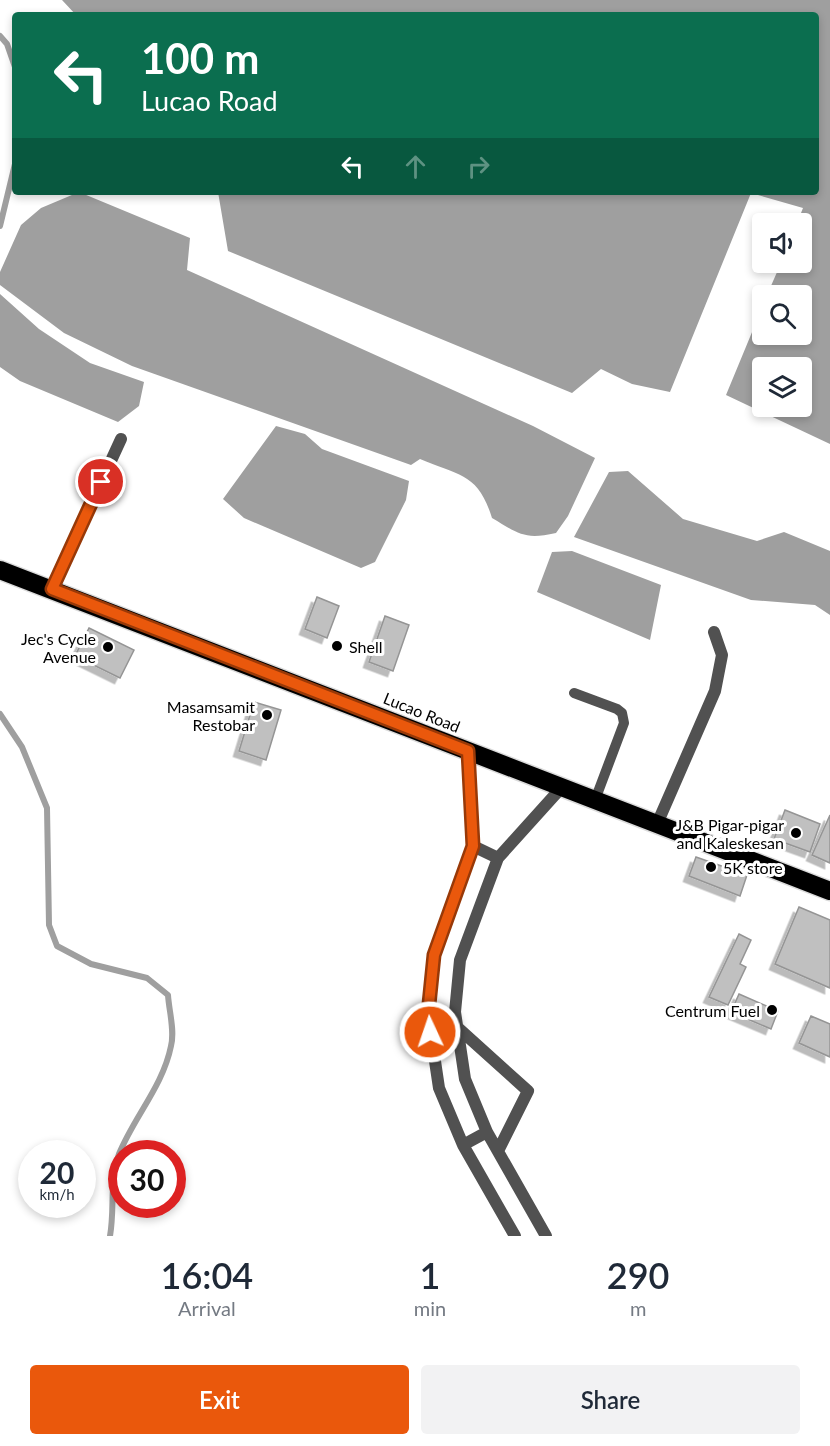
<!DOCTYPE html>
<html lang="en">
<head>
<meta charset="utf-8">
<style>
  :root { --surface:#fff; --page:#f2f2f3; --text:#1f2937; --muted:#747a83; --accent:#ea580c }
  body { margin:0; font-family:Lato,sans-serif; background:var(--page); color:var(--text); height:100vh; display:flex; flex-direction:column; font-size:22px; white-space:nowrap }
  * { box-sizing:border-box; margin:0 }
  p { font-size:20px; color:var(--muted) }
  .icon { flex:none; width:33px; height:33px; fill:none; stroke:currentColor; stroke-width:2; stroke-linecap:round; stroke-linejoin:round }
  .map { position:relative; height:1236px; overflow:hidden }
  .side { display:flex; flex-direction:column; background:var(--surface); flex:1 }
  .side>* { flex:none }
  .banner { position:absolute; left:12px; top:12px; width:807px; height:183px; border-radius:6px; box-shadow:0 3px 9px #0003; background:#0b6e4f; color:#fff; overflow:hidden }
  .tools { position:absolute; left:752px; top:213px; display:grid; gap:12px }
  .tools a { display:grid; place-items:center; width:60px; height:60px; border-radius:6px; background:var(--surface); box-shadow:0 3px 9px #0003; font-size:30px }
  .speed { position:absolute; left:18px; top:1140px; display:flex; gap:12px; font-size:30px; font-weight:700; text-align:center }
  .speed>* { display:grid; place-content:center; width:78px; height:78px; border-radius:50%; background:var(--surface); box-shadow:0 3px 9px #0003; line-height:1 }
  .speed small { font-size:15px; font-weight:400 }
  .speed .limit { border:9px solid #d22; background:#fff; color:#111 }
  .pin { position:absolute; display:grid; place-items:center; width:51px; height:51px; color:#fff; margin:-26px; border:3px solid #fff; border-radius:50%; box-shadow:0 2px 6px #0007 }
  .me { position:absolute; width:66px; margin:-33px; rotate:357deg; stroke-linejoin:round; filter:drop-shadow(0 0 4px #0008) }
  .turn { display:flex; align-items:center; gap:21px; height:126px; padding:0 30px; font-size:27px }
  .turn .icon { width:78px; height:78px; stroke-width:2.5 }
  .turn b { display:block; font-size:42px; line-height:51px }
  .lanes { display:flex; align-items:center; height:57px; padding:0 30px; background:#0003; justify-content:center; gap:30px; direction:ltr }
  .lanes .off { opacity:.35 }
  .eta { display:flex; justify-content:space-evenly; align-items:center; height:102px; text-align:center }
  .eta b { font-size:36px; font-weight:600; line-height:42px }
  .cta { display:flex; gap:12px; margin-top:auto; padding:12px 30px }
  .cta a { flex:1; height:69px; border-radius:6px; background:var(--accent); color:#fff; font-size:24px; font-weight:600; line-height:69px; text-align:center }
  .cta a+a { background:var(--page); color:var(--text) }
  .map>svg:first-child { display:block }
  .water { fill:#9f9f9f; fill-rule:evenodd }
  .lines { fill:none; stroke-linecap:round; stroke-linejoin:round }
  .stream { stroke:#9f9f9f; stroke-width:6 }
  .building { fill:#c0c0c0; stroke:#959595; stroke-width:1.5; filter:url(#shadow) }
  .highway-casing { stroke:#dbdbdb; stroke-width:21 }
  .lane { stroke:#515151; stroke-width:10 }
  .street { stroke:#515151; stroke-width:12 }
  .highway { stroke:#000; stroke-width:18 }
  .route-casing { stroke:#983908; stroke-width:15 }
  .route { stroke:#ea580c; stroke-width:10 }
  .poi-dot { fill:#000; stroke:#fff; stroke-width:2 }
  .labels { text-anchor:middle; dominant-baseline:central; stroke-width:6; stroke-linejoin:round; paint-order:stroke }
  .poi-label { font-size:16px; fill:#000; stroke:#fff; text-anchor:end }
  .street-label { font-size:16px; fill:#000; stroke:#fff }
</style>
</head>
<body>
<div class="map">
<svg width="830" height="1236" viewBox="0 0 830 1236">
  <defs>
    <filter id="shadow"><feDropShadow dx="-5.5" dy="5.5" stdDeviation="0" flood-color="#0004"/></filter>
  </defs>
  <rect width="100%" height="100%" fill="#fff"/>
  <path class="water" d="M 62,0 L 830,0 L 830,444 L 726,395 L 762,308 L 762,334 L 801,334 L 801,296 L 767,295 L 781,263 L 801,262 L 801,224 L 797,223 L 803,208 L 751,193 L 670,392 L 632,384 L 601,369 L 572,393 L 228,251 L 218,192 L 816,192 L 816,15 L 76,15 ZM 762,368 L 801,368 L 801,406 L 762,406 Z
    M 79,192 L 190,238 L 187,270 L 533,426 L 595,458 L 568,516 L 556,533 C 524,540 519,534 492,518 C 478,473 460,476 420,459 L 411,465 L 132,366 L 64,333 L 0,285 L 0,272 L 21,225 L 41,208 Z
    M 0,294 L 39,329 L 90,363 L 144,382 L 139,406 L 118,422 L 20,381 L 0,367 Z
    M 276,426 L 305,434 L 322,449 L 409,481 L 406,500 L 375,562 L 361,568 L 244,518 L 223,499 Z
    M 628,471 L 683,519 L 757,541 L 784,532 L 830,551 L 830,615 L 815,605 L 751,600 L 574,537 L 609,472 Z
    M 572,551 L 661,585 L 650,640 L 537,592 L 552,552 Z"/>
  <g class="lines">
    <path class="stream" d="M 0,36 L 7,44 L 15,67
      M 0,226 L 15,164
      M 0,714 L 22,747 L 47,808 L 49,925 L 57,946 L 91,964 L 147,978 L 168,995 C 169,1011 175,1031 171,1046 C 163,1086 134,1117 119,1154 C 109,1181 115,1208 110,1236"/>
  </g>
  <path class="building" d="M 317,597 L 339,606 L 327,638 L 305,629 Z
    M 385,616 L 409,625 L 393,671 L 369,662 Z
    M 89,628 L 134,650 L 120,678 L 75,656 Z
    M 254,702 L 281,710 L 266,760 L 239,751 Z
    M 785,810 L 820,824 L 810,852 L 774,839 Z
    M 830,815 L 830,863 L 812,855 Z
    M 696,857 L 747,875 L 740,896 L 689,876 Z
    M 799,907 L 830,920 L 830,988 L 775,964 Z
    M 739,934 L 751,940 L 740,964 L 746,967 L 728,1005 L 709,997 Z
    M 739,994 L 778,1011 L 771,1029 L 731,1012 Z
    M 811,1016 L 830,1024 L 830,1057 L 799,1043 Z"/>
  <g class="lines">
    <g class="highway-casing">
      <path id="highway" d="M 0,570 L 830,891"/>
    </g>
    <path class="lane" d="M 574,693 L 617,709 L 622,713 L 624,723 L 595,800"/>
    <path class="street" d="M 52,589 L 121,439
      M 468,751 L 473,846 L 434,955 L 428,1014 L 439,1088 L 463,1145 L 515,1236
      M 657,824 L 715,691 L 722,655 L 714,632
      M 473,846 L 498,858
      M 457,1027 L 528,1091 L 498,1151
      M 463,1145 L 487,1132
      M 546,1236 L 487,1132 L 465,1079 L 455,1012 L 460,960 L 498,858 L 562,787"/>
    <use href="#highway" class="highway"/>
  </g>
  <g class="lines">
    <g class="route-casing">
      <path id="route" d="M 101,482 L 52,589 L 468,751 L 473,846 L 434,955 L 428,1014 L 430,1032"/>
    </g>
    <use href="#route" class="route"/>
  </g>
  <g class="poi-dot">
    <circle cx="337" cy="646" r="6"/>
    <circle cx="108" cy="647" r="6"/>
    <circle cx="267" cy="715" r="6"/>
    <circle cx="796" cy="833" r="6"/>
    <circle cx="711" cy="867" r="6"/>
    <circle cx="772" cy="1010" r="6"/>
  </g>
  <g class="labels">
    <g class="poi-label">
      <text x="96" y="638">Jec's Cycle<tspan x="96" dy="18">Avenue</tspan></text>
      <text x="349" y="646" text-anchor="start">Shell</text>
      <text x="255" y="706">Masamsamit<tspan x="255" dy="18">Restobar</tspan></text>
      <text x="784" y="824">J&amp;B Pigar-pigar<tspan x="784" dy="18">and Kaleskesan</tspan></text>
      <text x="723" y="867" text-anchor="start">5K store</text>
      <text x="760" y="1010">Centrum Fuel</text>
    </g>
    <g class="street-label">
      <text transform="translate(422 712) rotate(22)">Lucao Road</text>
    </g>
  </g>
</svg>
<div class="tools">
<a><svg class="icon" aria-label="sound" viewBox="0 0 24 24"><path d="M4 9h4l5-4v14l-5-4H4zM17 9q2 3 0 6"/></svg></a>
<a><svg class="icon" aria-label="search" viewBox="0 0 24 24"><circle cx="10" cy="10" r="6"/><path d="M15 15l6 6"/></svg></a>
<a><svg class="icon" aria-label="layers" viewBox="0 0 24 24"><path d="M12 4l9 5-9 5-9-5zM3 14l9 5 9-5"/></svg></a>
</div>
<div class="speed"><div>20<small>km/h</small></div><div class="limit">30</div></div>
<div class="pin" style="left:101px;top:482px;background:#d93025"><svg class="icon" aria-label="arrive" viewBox="0 0 24 24"><path d="M6 21V4h12l-3 4 3 4H6"/></svg></div>
<svg class="me" style="left:430px;top:1032px" viewBox="-20 -20 40 40"><circle r="17" fill="#ea580c" stroke="#fff" stroke-width="3"/><path d="M0-11L8 9 0 5-8 9z" fill="#fff"/></svg>
<div class="banner">
<div class="turn"><svg class="icon" aria-label="left" viewBox="0 0 24 24"><path d="M17 20v-9H6M10 6l-5 5 5 5"/></svg><div><b>100 m</b>Lucao Road</div></div>
<div class="lanes"><svg class="icon" aria-label="left" viewBox="0 0 24 24"><path d="M17 20v-9H6M10 6l-5 5 5 5"/></svg><svg class="icon off" aria-label="ahead" viewBox="0 0 24 24"><path d="M12 20V5M6 11l6-6 6 6"/></svg><svg class="icon off" aria-label="right" viewBox="0 0 24 24"><path d="M7 20v-9h11M14 6l5 5-5 5"/></svg></div>
</div>
</div>
<section class="side">
<div class="eta">
<div><b>16:04</b><p>Arrival</p></div>
<div><b>1</b><p>min</p></div>
<div><b>290</b><p>m</p></div>
</div>
<div class="cta"><a>Exit</a><a>Share</a></div>
</section>
</body>
</html>
